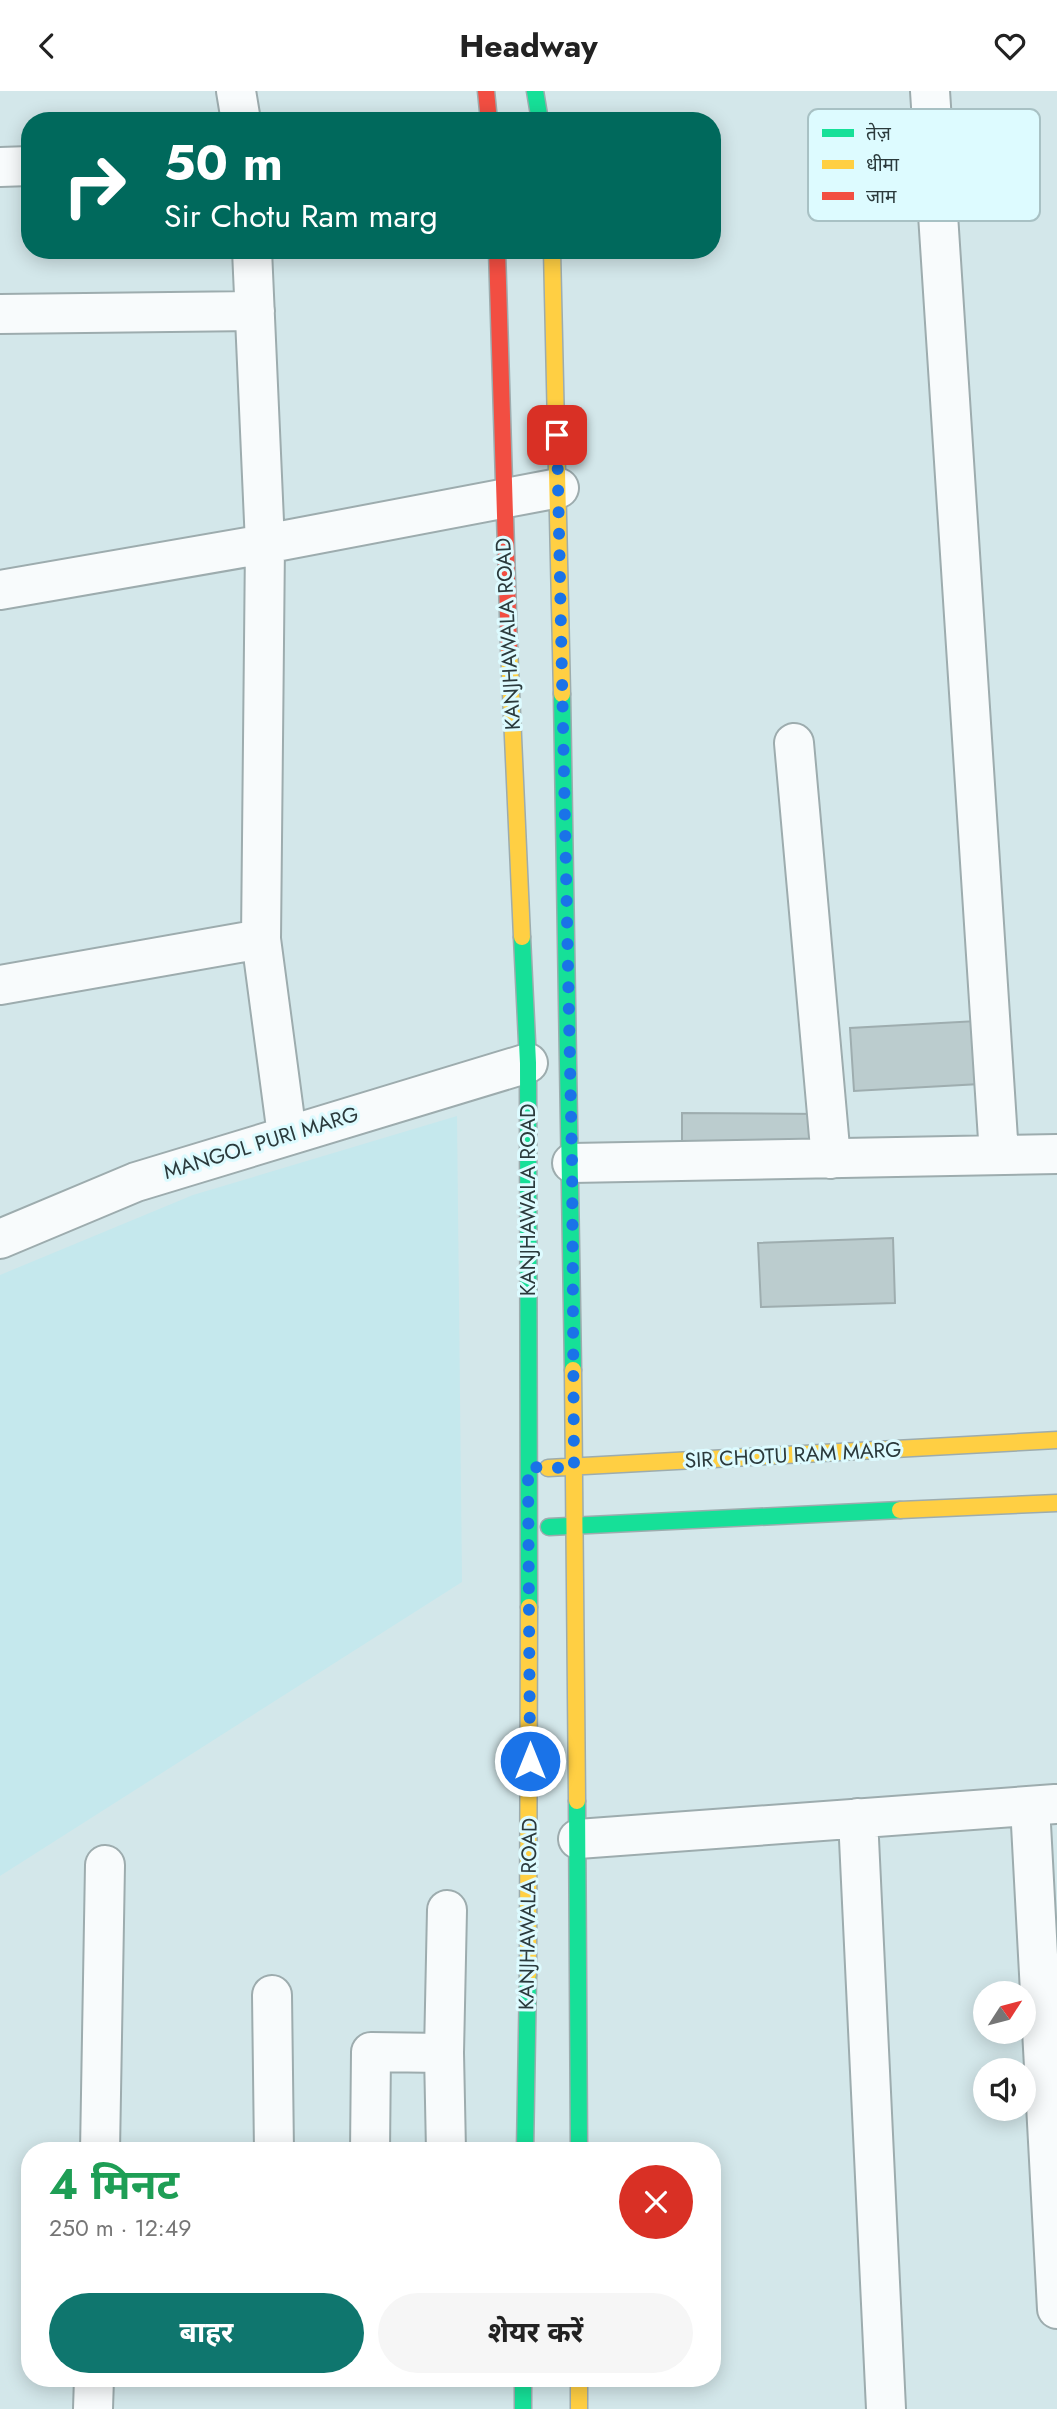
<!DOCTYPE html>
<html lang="hi">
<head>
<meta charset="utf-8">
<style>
  :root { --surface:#fff; --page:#f6f6f6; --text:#222; --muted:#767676; --accent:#0f766e }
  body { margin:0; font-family:Jost,"Noto Sans Devanagari",sans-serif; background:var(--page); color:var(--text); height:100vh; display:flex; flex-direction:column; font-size:26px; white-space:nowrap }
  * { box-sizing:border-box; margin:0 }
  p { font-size:23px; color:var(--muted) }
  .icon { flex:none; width:38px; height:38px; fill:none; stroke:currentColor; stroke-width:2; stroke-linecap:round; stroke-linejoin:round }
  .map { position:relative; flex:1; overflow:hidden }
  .panel { position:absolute; left:21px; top:2051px; width:700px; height:245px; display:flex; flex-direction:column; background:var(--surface); border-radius:28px; box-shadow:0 4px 18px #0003 }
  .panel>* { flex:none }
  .guide { position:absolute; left:21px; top:21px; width:700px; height:147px; border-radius:28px; box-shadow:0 4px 18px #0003; background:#00695c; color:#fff; overflow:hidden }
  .needle { width:46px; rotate:54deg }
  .tools { position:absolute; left:973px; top:1890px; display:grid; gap:14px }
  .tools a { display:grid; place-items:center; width:63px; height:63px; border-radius:50%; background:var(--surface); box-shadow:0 4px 18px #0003; font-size:35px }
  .pin { position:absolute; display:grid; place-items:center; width:60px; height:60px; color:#fff; margin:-30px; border-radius:14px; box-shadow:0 4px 10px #0006 }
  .me { position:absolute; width:77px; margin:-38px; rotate:0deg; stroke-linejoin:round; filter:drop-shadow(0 0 5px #0008) }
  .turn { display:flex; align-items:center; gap:24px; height:147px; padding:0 28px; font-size:32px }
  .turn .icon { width:91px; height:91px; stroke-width:2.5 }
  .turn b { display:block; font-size:49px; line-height:60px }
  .round { display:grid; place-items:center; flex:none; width:74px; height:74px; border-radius:37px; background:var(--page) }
  .headline { display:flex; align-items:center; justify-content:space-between; height:119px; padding:0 28px }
  h1 { font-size:42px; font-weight:700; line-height:52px; color:#1e9e55 }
  .button { display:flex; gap:14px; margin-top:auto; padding:14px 28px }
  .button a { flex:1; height:80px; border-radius:42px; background:var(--accent); color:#fff; font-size:28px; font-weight:700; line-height:80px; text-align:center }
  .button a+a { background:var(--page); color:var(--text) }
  header { display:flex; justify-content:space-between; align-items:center; height:91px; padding:0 28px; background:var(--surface); font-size:32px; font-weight:700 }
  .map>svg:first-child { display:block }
  .built { fill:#c5e8ed }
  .building { fill:#bbccce; stroke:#9eadaf; stroke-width:2 }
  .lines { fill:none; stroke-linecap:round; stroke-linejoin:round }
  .street-casing { stroke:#9dacae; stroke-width:42 }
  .fast-casing { stroke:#9dacae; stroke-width:19 }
  .slow-casing { stroke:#9dacae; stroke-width:19 }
  .jam-casing { stroke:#9dacae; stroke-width:19 }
  .street { stroke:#f8fbfc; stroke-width:38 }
  .fast { stroke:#16e098; stroke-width:16 }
  .slow { stroke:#ffcf43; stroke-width:16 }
  .jam { stroke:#f24e42; stroke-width:16 }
  .route { stroke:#1a73e8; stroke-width:12; stroke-dasharray:0 21.6 }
  .labels { text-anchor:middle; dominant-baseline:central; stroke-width:6; stroke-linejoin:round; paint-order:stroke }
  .street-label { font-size:21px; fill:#2b3a3c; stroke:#ddfbff }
  .key { fill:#ddfbff; stroke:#a8c1c4; stroke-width:2 }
  .key-label { font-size:19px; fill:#2b3a3c }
</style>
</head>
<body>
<header><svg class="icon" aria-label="back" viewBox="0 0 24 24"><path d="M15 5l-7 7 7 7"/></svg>Headway<svg class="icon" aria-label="heart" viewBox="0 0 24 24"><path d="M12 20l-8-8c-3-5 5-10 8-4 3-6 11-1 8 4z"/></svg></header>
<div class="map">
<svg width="1057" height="2318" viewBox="0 0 1057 2318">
  <rect width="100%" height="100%" fill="#d3e7ea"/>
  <path class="built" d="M 457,1025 L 462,1491 L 0,1785 L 0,1184 L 193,1104 Z"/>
  <path class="building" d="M 977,930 L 980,993 L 854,1000 L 850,937 Z
    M 682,1022 L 822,1023 L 822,1063 L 682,1063 Z
    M 893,1147 L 895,1212 L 761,1216 L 758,1152 Z"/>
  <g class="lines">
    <g class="street-casing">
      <path id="street" d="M 236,0 L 241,30
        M 930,0 L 999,1064
        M 0,76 L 30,75
        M 252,159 L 265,453 L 261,848 L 287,1044
        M 0,223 L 255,220
        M 0,499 L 265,453 L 559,397
        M 794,652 L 831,1068
        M 0,894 L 261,848
        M 572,1072 L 1057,1063
        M 0,1148 L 136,1091 L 528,972
        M 1030,1715 L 1057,2218
        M 858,1727 L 886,2318
        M 578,1748 L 1055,1713
        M 272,1904 L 274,2060
        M 100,2060 L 105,1774
        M 370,2060 L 371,1961 L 444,1962
        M 446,2060 L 444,1962 L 447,1819
        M 93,2318 L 94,2287"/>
    </g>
    <g class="fast-casing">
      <path id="fast" d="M 535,0 L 540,30
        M 562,603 L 573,1279
        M 522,846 L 528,972 L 529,1516
        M 549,1436 L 900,1419
        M 577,1710 L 579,2060
        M 525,2060 L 528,1884
        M 523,2287 L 523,2318"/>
    </g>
    <g class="slow-casing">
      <path id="slow" d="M 552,159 L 562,603
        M 509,557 L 522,846
        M 573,1279 L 577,1710
        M 548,1377 L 1057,1349
        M 900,1419 L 1057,1412
        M 528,1884 L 529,1516
        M 579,2287 L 579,2318"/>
    </g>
    <g class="jam-casing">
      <path id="jam" d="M 486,0 L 489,30
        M 497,159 L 509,557"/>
    </g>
    <use href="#street" class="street"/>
    <use href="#fast" class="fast"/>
    <use href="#slow" class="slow"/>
    <use href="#jam" class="jam"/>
  </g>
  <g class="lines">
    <path class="route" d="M 530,1670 L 528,1376 L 574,1377 L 572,1072 L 557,344"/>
  </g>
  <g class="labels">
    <g class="street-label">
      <text transform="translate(508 543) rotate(-93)">KANJHAWALA ROAD</text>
      <text transform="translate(261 1052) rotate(-17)">MANGOL PURI MARG</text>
      <text transform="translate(528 1109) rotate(-90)">KANJHAWALA ROAD</text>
      <text transform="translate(793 1364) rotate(-3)">SIR CHOTU RAM MARG</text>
      <text transform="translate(528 1823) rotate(-89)">KANJHAWALA ROAD</text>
    </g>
  </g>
  <rect x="808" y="18" width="232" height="112" rx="10" class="key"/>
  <rect x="822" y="38" width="32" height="8" fill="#16e098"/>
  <rect x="822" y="69" width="32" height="9" fill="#ffcf43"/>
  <rect x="822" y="101" width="32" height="8" fill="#f24e42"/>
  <g class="key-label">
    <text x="866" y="49">तेज़</text>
    <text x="866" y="80">धीमा</text>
    <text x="866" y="112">जाम</text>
  </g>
</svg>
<div class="tools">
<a><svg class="needle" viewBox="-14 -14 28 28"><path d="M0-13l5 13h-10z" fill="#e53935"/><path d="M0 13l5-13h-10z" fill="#767676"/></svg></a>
<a><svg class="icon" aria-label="sound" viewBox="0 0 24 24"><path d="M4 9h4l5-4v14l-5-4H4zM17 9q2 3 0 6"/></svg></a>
</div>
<div class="pin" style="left:557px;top:344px;background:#d93025"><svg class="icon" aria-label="arrive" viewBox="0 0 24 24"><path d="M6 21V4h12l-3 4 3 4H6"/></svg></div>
<svg class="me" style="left:530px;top:1670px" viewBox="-20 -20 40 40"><circle r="17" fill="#1a73e8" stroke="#fff" stroke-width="3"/><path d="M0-11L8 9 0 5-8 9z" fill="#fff"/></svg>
<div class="guide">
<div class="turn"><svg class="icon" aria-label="right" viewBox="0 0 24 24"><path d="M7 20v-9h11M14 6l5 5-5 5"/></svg><div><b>50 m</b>Sir Chotu Ram marg</div></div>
</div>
<section class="panel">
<div class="headline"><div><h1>4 मिनट</h1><p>250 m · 12:49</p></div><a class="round" style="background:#d93025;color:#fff"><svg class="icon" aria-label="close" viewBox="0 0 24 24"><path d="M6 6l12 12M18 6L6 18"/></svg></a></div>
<div class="button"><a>बाहर</a><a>शेयर करें</a></div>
</section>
</div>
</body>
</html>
